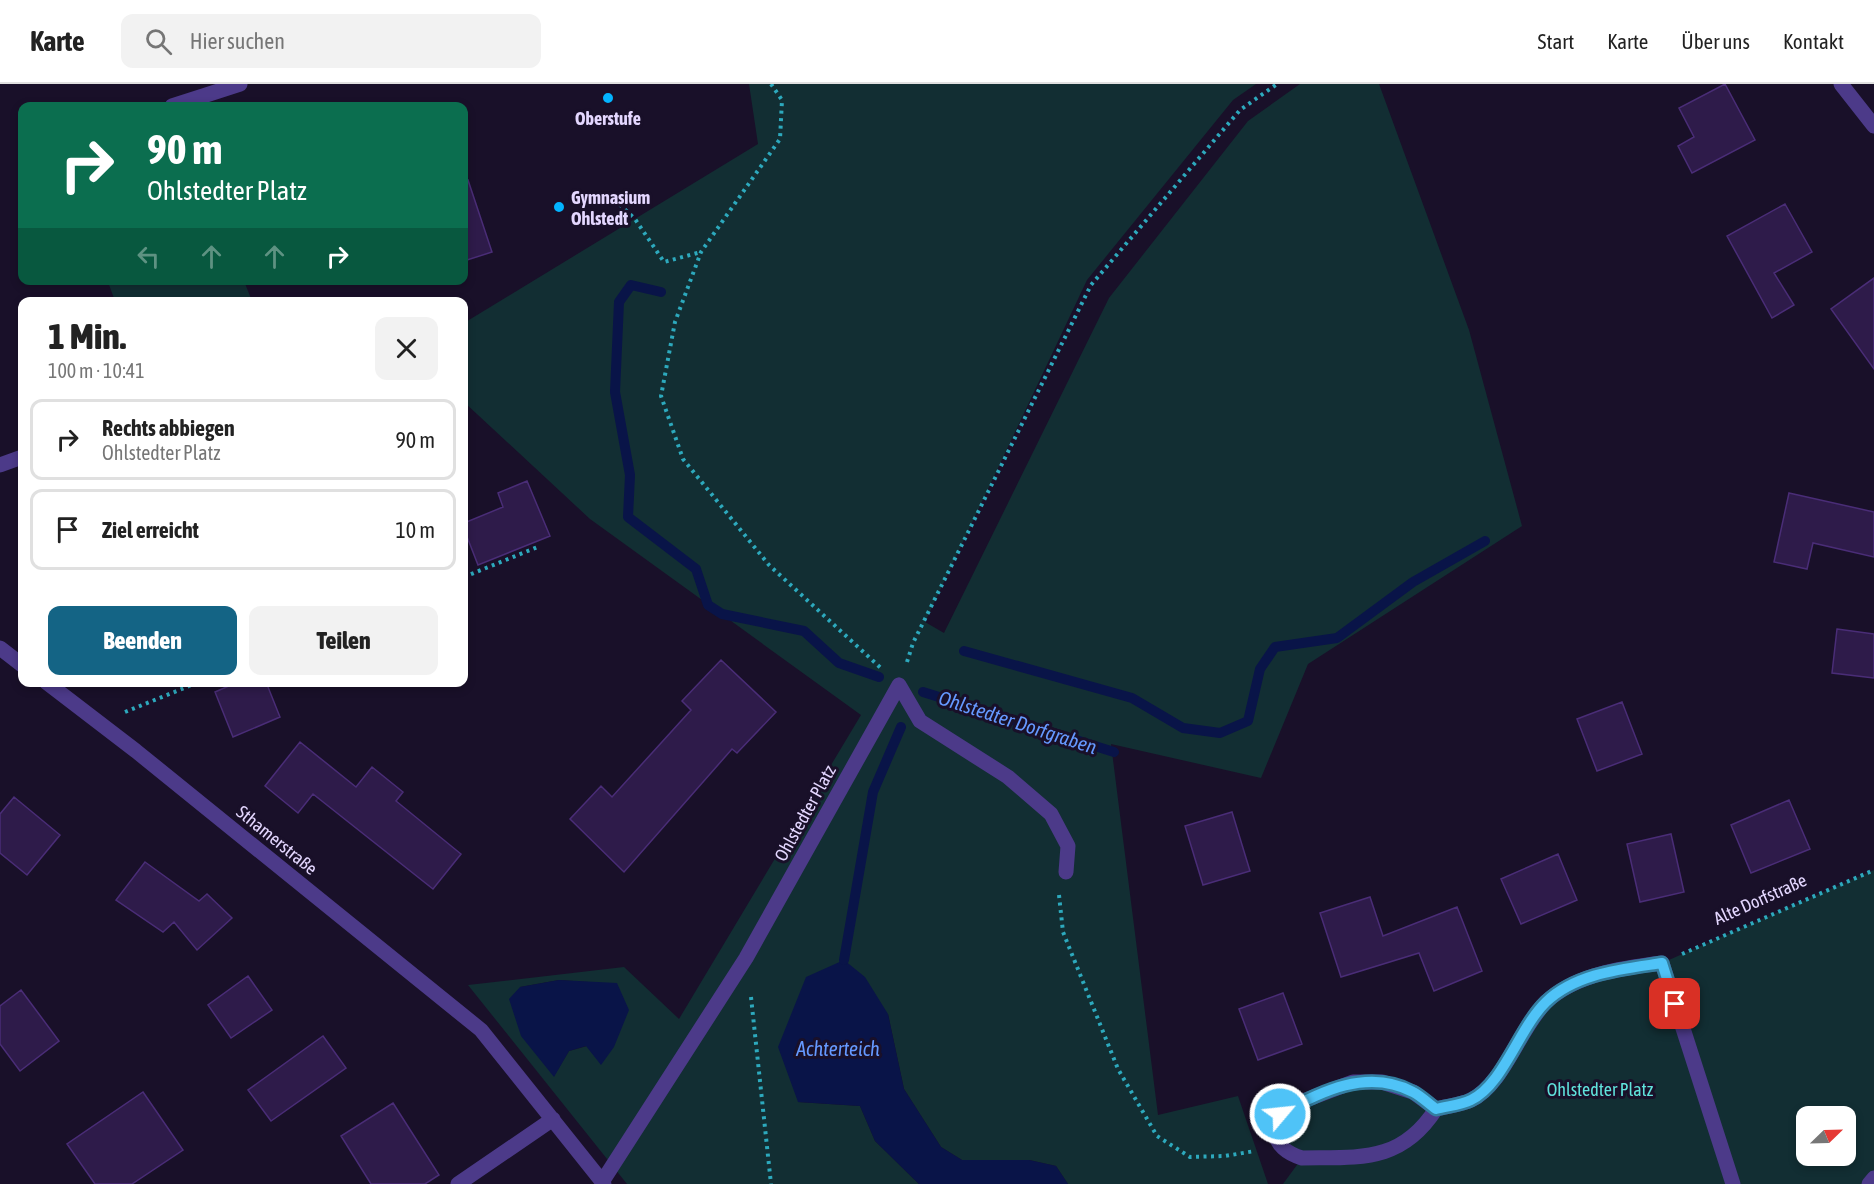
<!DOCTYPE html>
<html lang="de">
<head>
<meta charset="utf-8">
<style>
  :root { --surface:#fff; --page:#f2f2f2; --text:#222; --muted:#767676; --line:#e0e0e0; --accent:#146485 }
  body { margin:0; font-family:"Asap Condensed",sans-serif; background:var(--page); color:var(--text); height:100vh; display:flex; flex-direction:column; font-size:22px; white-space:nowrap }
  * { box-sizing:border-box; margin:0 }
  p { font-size:20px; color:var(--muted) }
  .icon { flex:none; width:33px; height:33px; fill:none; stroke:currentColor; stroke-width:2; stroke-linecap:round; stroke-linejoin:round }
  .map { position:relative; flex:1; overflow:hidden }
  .sheet { position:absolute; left:18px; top:213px; width:450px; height:390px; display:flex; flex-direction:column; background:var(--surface); border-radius:12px; box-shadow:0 3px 9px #0003 }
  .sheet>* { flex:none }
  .banner { position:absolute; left:18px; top:18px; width:450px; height:183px; border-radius:12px; box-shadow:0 3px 9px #0003; background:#0b6e4f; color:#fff; overflow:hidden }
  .needle { width:39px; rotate:67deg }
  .tools { position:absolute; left:1796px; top:1022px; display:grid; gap:12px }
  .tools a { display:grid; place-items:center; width:60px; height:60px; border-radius:12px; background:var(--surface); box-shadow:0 3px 9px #0003; font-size:30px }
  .pin { position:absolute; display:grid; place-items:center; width:51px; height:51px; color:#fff; margin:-26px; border-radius:12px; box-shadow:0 3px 9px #0006 }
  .me { position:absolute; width:66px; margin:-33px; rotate:62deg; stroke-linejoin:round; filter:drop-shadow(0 0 4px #0008) }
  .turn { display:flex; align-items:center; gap:21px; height:126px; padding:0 30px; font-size:27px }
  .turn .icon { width:78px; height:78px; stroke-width:2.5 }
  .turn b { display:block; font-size:42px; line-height:51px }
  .lanes { display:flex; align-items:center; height:57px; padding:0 30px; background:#0003; justify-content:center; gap:30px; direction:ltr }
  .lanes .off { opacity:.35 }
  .round { display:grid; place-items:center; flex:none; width:63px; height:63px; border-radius:12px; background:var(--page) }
  .headline { display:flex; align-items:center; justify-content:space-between; height:102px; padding:0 30px }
  h1 { font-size:36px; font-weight:800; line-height:45px }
  .button { display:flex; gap:12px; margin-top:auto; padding:12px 30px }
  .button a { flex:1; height:69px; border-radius:12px; background:var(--accent); color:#fff; font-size:24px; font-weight:800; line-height:69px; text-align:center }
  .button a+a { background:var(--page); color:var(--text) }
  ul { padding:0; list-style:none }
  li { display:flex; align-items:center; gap:18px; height:81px; margin:0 12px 9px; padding:0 18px; border:3px solid var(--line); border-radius:12px }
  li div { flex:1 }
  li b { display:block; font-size:22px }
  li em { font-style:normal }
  header { display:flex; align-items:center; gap:36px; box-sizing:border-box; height:84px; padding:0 30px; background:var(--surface); border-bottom:2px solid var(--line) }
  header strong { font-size:28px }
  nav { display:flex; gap:33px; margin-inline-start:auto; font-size:21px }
  .search { width:420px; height:54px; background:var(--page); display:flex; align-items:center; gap:15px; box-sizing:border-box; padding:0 21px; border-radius:12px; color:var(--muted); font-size:22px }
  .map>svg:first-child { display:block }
  .green { fill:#122e33; fill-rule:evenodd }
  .water { fill:#091448 }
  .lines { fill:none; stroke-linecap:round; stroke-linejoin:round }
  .stream { stroke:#091448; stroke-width:10 }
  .building { fill:#2e1b4a; stroke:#4a2d77; stroke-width:1.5 }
  .path { stroke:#2da9bd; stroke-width:4; stroke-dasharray:3 4.5; stroke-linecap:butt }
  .minor { stroke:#4c3a89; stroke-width:15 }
  .route-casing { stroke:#337fa1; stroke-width:15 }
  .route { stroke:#4fc3f7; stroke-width:10 }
  .poi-dot { fill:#03b4ff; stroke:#191029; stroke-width:2 }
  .labels { text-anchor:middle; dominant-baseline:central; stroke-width:6; stroke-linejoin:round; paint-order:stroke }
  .poi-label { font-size:18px; font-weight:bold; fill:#e4d7ff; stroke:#191029 }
  .street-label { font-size:18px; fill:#e4d7ff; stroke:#191029 }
  .park-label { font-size:18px; fill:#60e3dc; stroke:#191029 }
  .water-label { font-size:20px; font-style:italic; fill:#6599ff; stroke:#191029 }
</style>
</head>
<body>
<header>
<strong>Karte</strong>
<div class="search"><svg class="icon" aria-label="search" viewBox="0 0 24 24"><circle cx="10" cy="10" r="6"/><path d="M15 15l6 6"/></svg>Hier suchen</div>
<nav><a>Start</a><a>Karte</a><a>Über uns</a><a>Kontakt</a></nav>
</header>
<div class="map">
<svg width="1874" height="1100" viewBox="0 0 1874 1100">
  <rect width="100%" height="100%" fill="#191029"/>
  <path class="green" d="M 749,0 L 1256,0 L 1233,16 L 1087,196 L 925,538 L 944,549 L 1109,214 L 1248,37 L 1300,0 L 1379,0 L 1469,246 L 1522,442 L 1308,580 L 1261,694 L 1111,660 L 1158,1031 L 1238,1012 L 1268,1100 L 1068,1100 L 1056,1082 L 1029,1076 L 962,1076 L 941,1063 L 904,1005 L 888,930 L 798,1018 L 860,1022 L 875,1057 L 919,1100 L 627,1100 L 468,901 L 624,883 L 679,935 L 861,631 L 590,435 L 464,318 L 464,239 L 758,60 ZM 559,896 L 617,900 L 587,962 L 569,967 L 554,992 L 520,903 Z
    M 114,196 L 244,197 L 252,217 L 115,217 L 108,198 Z
    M 1874,786 L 1874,1094 L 1869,1100 L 1283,1100 L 1302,1074 L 1281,1063 L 1280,1030 L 1303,1017 L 1382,998 L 1436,1025 L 1472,1016 L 1505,981 L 1566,903 L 1662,879 ZM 1806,1032 L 1845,1032 L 1845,1071 L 1806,1071 Z"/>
  <path class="water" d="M 844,876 L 865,893 L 888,930 L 904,1005 L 941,1063 L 962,1076 L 1029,1076 L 1056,1082 L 1068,1100 L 919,1100 L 875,1057 L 860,1022 L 798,1018 L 778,963 L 806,893 Z
    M 559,896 L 617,899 L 629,926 L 614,963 L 601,981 L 586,962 L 569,967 L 554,993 L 521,952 L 509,915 L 520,903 Z"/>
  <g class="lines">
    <path class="stream" d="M 661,208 L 631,201 L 619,218 L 615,308 L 630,391 L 628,433 L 696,485 L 708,521 L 722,530 L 804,547 L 839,579 L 879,593
      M 964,567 L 1132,614 L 1183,644 L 1220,649 L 1248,637 L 1260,585 L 1275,563 L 1337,554 L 1413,498 L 1485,457
      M 923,608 L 1114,668
      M 844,876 L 873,708 L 901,643"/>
  </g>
  <path class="building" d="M 1725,0 L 1755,56 L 1692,89 L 1678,62 L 1694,53 L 1679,24 Z
    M 468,96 L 492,168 L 464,177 L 464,97 Z
    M 1785,120 L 1812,168 L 1774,189 L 1794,221 L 1772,234 L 1727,152 Z
    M 1874,194 L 1874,285 L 1831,225 Z
    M 527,397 L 550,452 L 478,481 L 464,445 L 464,439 L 503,423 L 498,409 Z
    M 1789,409 L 1874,428 L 1874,473 L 1813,459 L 1807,485 L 1774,478 Z
    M 1837,545 L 1874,550 L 1874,594 L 1832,589 Z
    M 721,576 L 776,628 L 737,669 L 732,665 L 624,788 L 570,735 L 601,702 L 612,713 L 691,626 L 682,617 Z
    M 238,598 L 266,598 L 280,633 L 233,653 L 215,608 Z
    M 1622,618 L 1642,670 L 1597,687 L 1577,635 Z
    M 300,658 L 356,703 L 372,683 L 403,708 L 396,717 L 461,770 L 433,805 L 313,710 L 298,729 L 265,702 Z
    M 14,713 L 60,751 L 27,791 L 0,769 L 0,730 Z
    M 1789,716 L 1810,765 L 1751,789 L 1731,741 Z
    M 1232,728 L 1250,787 L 1203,801 L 1185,742 Z
    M 1671,750 L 1684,808 L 1640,818 L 1627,760 Z
    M 1558,770 L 1577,816 L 1521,840 L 1501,795 Z
    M 145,778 L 199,817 L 207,810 L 232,834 L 197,866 L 174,838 L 163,848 L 116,816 Z
    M 1370,813 L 1383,852 L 1457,823 L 1482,887 L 1434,907 L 1419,869 L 1341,893 L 1320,829 Z
    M 248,892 L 272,926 L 231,954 L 208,921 Z
    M 21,906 L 59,957 L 20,987 L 0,960 L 0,922 Z
    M 1283,909 L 1302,960 L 1258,976 L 1239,925 Z
    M 323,952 L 346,984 L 271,1037 L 248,1006 Z
    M 143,1008 L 183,1066 L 132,1100 L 95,1100 L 67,1060 Z
    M 393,1019 L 439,1091 L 425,1100 L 371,1100 L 341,1052 Z"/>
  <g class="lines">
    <path class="path" d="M 771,0 L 782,16 L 780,55 L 701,168 L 675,238 L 661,312 L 683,375 L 769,481 L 883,586
      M 614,115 L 635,135 L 664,178 L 701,168
      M 464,493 L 540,462
      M 907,578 L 913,559 L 1091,201 L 1240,26 L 1277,0
      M 125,628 L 199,598
      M 1059,811 L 1063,848 L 1118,985 L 1157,1052 L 1190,1073 L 1225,1072 L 1255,1067
      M 1682,870 L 1874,786
      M 751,913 L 771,1100"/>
    <path class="minor" d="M 1841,0 L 1874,42
      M 172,22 L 240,0
      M 0,381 L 22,373
      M 0,564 L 22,581
      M 46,598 L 136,667 L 481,946 L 604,1100
      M 899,601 L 920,637 L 1008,693 L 1051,730 L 1068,762 L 1066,788
      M 1436,1025 C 1401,1079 1360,1073 1302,1074 C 1286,1069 1278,1062 1273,1046 L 1280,1030 L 1303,1017 L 1353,998 L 1382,998 L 1413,1008 L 1436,1025 C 1447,1022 1461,1021 1471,1016 C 1504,1000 1519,945 1546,918 C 1576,890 1622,884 1662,879 L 1733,1100
      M 602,1098 L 746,874 L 899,601
      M 458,1100 L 553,1035
      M 1869,1100 L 1874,1094"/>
  </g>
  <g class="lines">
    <g class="route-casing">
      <path id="route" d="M 1280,1030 C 1321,1007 1368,984 1413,1008 C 1421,1012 1429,1020 1436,1025 C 1447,1022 1461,1021 1471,1016 C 1503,1001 1519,944 1546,918 C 1576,889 1623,885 1662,879 L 1675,920"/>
    </g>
    <use href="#route" class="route"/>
  </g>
  <g class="poi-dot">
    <circle cx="608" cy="14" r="6"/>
    <circle cx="559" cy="123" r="6"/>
  </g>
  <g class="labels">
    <g class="poi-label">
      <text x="608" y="34">Oberstufe</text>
      <text x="571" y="113" text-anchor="start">Gymnasium<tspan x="571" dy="21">Ohlstedt</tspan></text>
    </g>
    <g class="street-label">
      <text transform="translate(805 729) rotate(-61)">Ohlstedter Platz</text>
      <text transform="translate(277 756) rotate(39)">Sthamerstraße</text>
      <text transform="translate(1760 815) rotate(-24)">Alte Dorfstraße</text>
    </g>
    <g class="park-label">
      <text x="1600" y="1005">Ohlstedter Platz</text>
    </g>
    <g class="water-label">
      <text transform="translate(1018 638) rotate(18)">Ohlstedter Dorfgraben</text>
      <text x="838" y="964">Achterteich</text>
    </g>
  </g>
</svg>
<div class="tools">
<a><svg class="needle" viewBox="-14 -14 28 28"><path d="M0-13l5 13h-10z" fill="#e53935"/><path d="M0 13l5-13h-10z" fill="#767676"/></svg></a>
</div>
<div class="pin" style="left:1675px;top:920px;background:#d93025"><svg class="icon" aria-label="arrive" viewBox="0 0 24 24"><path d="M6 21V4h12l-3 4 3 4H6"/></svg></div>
<svg class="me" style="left:1280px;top:1030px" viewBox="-20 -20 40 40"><circle r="17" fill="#4fc3f7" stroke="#fff" stroke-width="3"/><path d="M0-11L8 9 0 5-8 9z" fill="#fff"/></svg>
<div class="banner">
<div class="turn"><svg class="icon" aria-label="right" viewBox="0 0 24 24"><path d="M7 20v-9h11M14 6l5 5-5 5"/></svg><div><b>90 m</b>Ohlstedter Platz</div></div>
<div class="lanes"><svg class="icon off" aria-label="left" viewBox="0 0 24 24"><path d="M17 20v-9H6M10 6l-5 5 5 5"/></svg><svg class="icon off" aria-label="ahead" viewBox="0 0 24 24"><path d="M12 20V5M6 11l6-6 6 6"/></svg><svg class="icon off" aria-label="ahead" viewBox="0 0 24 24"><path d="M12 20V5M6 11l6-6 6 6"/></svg><svg class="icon" aria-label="right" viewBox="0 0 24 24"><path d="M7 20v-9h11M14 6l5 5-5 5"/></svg></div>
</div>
<section class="sheet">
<div class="headline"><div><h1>1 Min.</h1><p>100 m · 10:41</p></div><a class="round"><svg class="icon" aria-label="close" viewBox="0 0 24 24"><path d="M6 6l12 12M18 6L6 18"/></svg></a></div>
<ul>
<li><svg class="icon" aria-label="right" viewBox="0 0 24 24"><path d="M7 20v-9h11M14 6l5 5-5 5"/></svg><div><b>Rechts abbiegen</b><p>Ohlstedter Platz</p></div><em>90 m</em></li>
<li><svg class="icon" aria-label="arrive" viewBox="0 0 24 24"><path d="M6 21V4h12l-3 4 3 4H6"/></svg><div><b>Ziel erreicht</b></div><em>10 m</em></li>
</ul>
<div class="button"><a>Beenden</a><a>Teilen</a></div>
</section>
</div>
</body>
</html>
